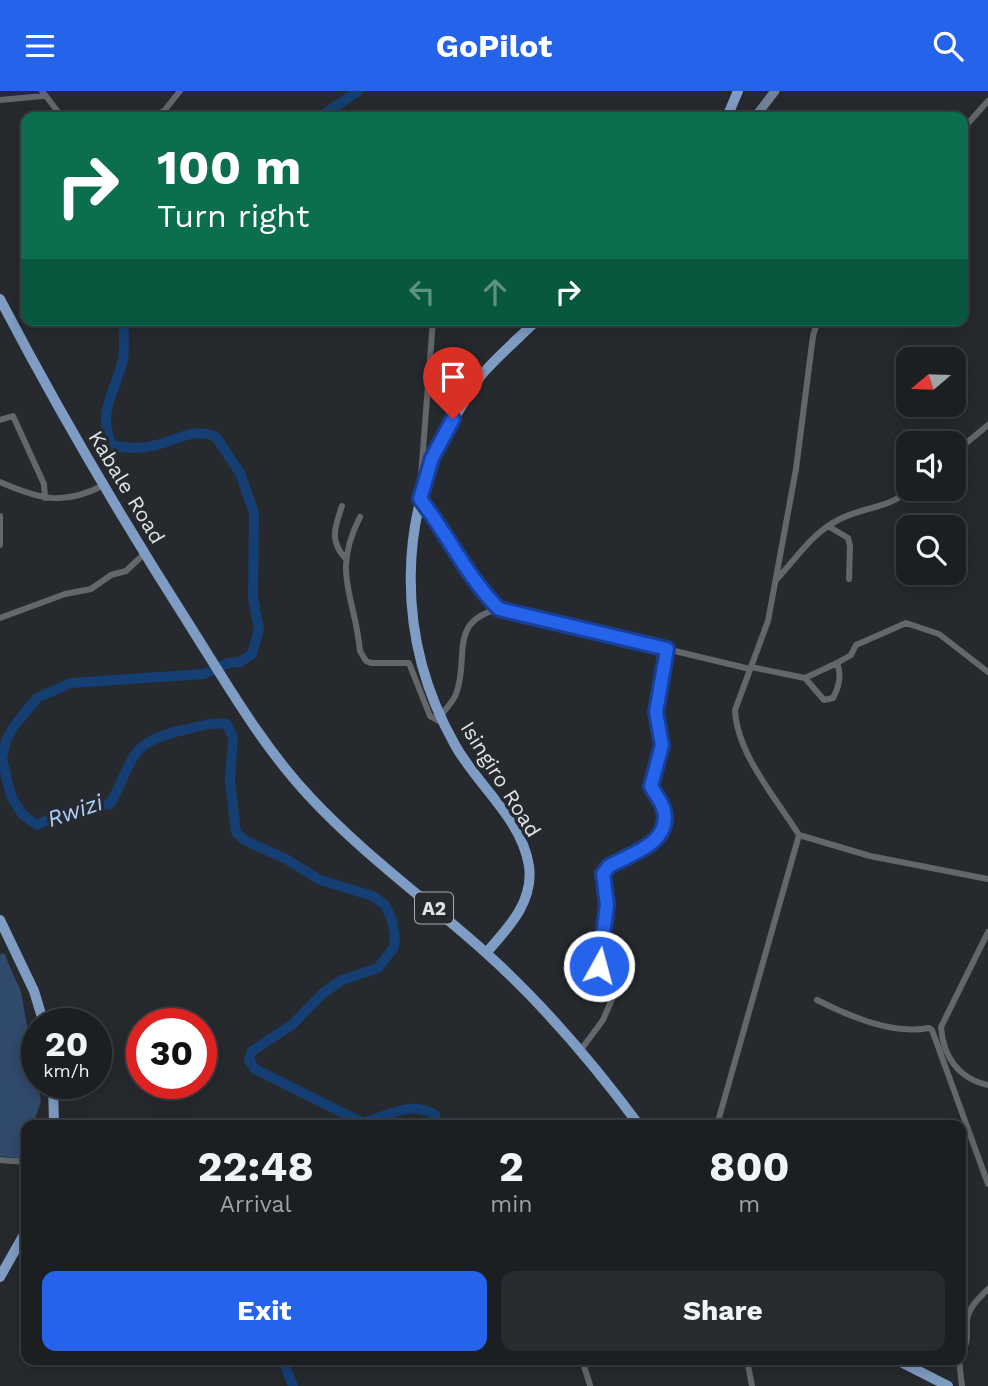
<!DOCTYPE html>
<html lang="en">
<head>
<meta charset="utf-8">
<style>
  :root { --surface:#1c1f22; --page:#292c2f; --text:#f1f3f6; --muted:#a0a2a5; --line:#3a3d40; --accent:#2563eb }
  body { margin:0; font-family:"Work Sans",sans-serif; background:var(--page); color:var(--text); height:100vh; display:flex; flex-direction:column; font-size:26px; white-space:nowrap }
  * { box-sizing:border-box; margin:0 }
  p { font-size:23px; color:var(--muted) }
  .icon { flex:none; width:38px; height:38px; fill:none; stroke:currentColor; stroke-width:2; stroke-linecap:round; stroke-linejoin:round }
  .map { position:relative; flex:1; overflow:hidden }
  .panel { position:absolute; left:21px; top:1029px; width:945px; height:245px; display:flex; flex-direction:column; background:var(--surface); border-radius:14px; box-shadow:0 4px 18px #0003,0 0 0 2px var(--line) }
  .panel>* { flex:none }
  .top-card { position:absolute; left:21px; top:21px; width:947px; height:214px; border-radius:14px; box-shadow:0 4px 18px #0003,0 0 0 2px var(--line); background:#0b6e4f; color:#fff; overflow:hidden }
  .needle { width:46px; rotate:251deg }
  .fabs { position:absolute; left:896px; top:256px; display:grid; gap:14px }
  .fabs a { display:grid; place-items:center; width:70px; height:70px; border-radius:14px; background:var(--surface); box-shadow:0 4px 18px #0003,0 0 0 2px var(--line); font-size:35px }
  .speed { position:absolute; left:21px; top:917px; display:flex; gap:14px; font-size:35px; font-weight:700; text-align:center }
  .speed>* { display:grid; place-content:center; width:91px; height:91px; border-radius:50%; background:var(--surface); box-shadow:0 4px 18px #0003,0 0 0 2px var(--line); line-height:1 }
  .speed small { font-size:18px; font-weight:400 }
  .speed .limit { border:10px solid #d22; background:#fff; color:#111 }
  .pin { position:absolute; display:grid; place-items:center; width:60px; height:60px; color:#fff; margin:-72px -30px; border-radius:50% 50% 50% 0; rotate:-45deg; box-shadow:0 0 7px #0007 }
  .pin .icon { rotate:45deg }
  .me { position:absolute; width:77px; margin:-38px; rotate:7deg; stroke-linejoin:round; filter:drop-shadow(0 0 5px #0008) }
  .turn { display:flex; align-items:center; gap:24px; height:147px; padding:0 21px; font-size:32px }
  .turn .icon { width:91px; height:91px; stroke-width:2.5 }
  .turn b { display:block; font-size:49px; line-height:60px }
  .lanes { display:flex; align-items:center; height:66px; padding:0 21px; background:#0003; justify-content:center; gap:35px; direction:ltr }
  .lanes .off { opacity:.35 }
  .eta { display:flex; justify-content:space-evenly; align-items:center; height:119px; text-align:center }
  .eta b { font-size:42px; font-weight:700; line-height:49px }
  .primary-button { display:flex; gap:14px; margin-top:auto; padding:14px 21px }
  .primary-button a { flex:1; height:80px; border-radius:14px; background:var(--accent); color:#fff; font-size:28px; font-weight:700; line-height:80px; text-align:center }
  .primary-button a+a { background:var(--page); color:var(--text) }
  header { display:flex; justify-content:space-between; align-items:center; height:91px; padding:0 21px; background:var(--accent); color:#fff; font-size:32px; font-weight:700 }
  .map>svg:first-child { display:block }
  .green { fill:#314b6d }
  .lines { fill:none; stroke-linecap:round; stroke-linejoin:round }
  .river { stroke:#153f72; stroke-width:10 }
  .minor { stroke:#63676c; stroke-width:6 }
  .secondary { stroke:#718298; stroke-width:9 }
  .primary { stroke:#7f9dc4; stroke-width:10 }
  .route-casing { stroke:#184099; stroke-width:18 }
  .route { stroke:#2563eb; stroke-width:12 }
  .labels { text-anchor:middle; dominant-baseline:central; stroke-width:7; stroke-linejoin:round; paint-order:stroke }
  .shield { fill:#26292e; stroke:#a8abaf; stroke-width:2 }
  .shield-label { font-size:19px; font-weight:bold; fill:#e0e3e6 }
  .street-label { font-size:21px; fill:#e0e3e6; stroke:#26292e }
  .water-label { font-size:23px; font-style:italic; fill:#abcfff; stroke:#26292e }
</style>
</head>
<body>
<header><svg class="icon" aria-label="menu" viewBox="0 0 24 24"><path d="M4 6h16M4 12h16M4 18h16"/></svg>GoPilot<svg class="icon" aria-label="search" viewBox="0 0 24 24"><circle cx="10" cy="10" r="6"/><path d="M15 15l6 6"/></svg></header>
<div class="map">
<svg width="988" height="1295" viewBox="0 0 988 1295">
  <rect width="100%" height="100%" fill="#26292e"/>
  <path class="green" d="M 4,862 L 21,901 L 41,1010 L 33,1034 L 26,1034 L 23,1068 L 0,1065 L 0,864 Z"/>
  <g class="lines">
    <path class="river" d="M 320,26 L 358,0
      M 124,229 C 123,242 125,256 123,269 C 116,299 95,324 113,355 C 126,357 139,358 152,355 C 175,351 192,335 216,346 L 240,382 L 254,422 L 253,507 L 259,538 L 252,563 L 240,571 L 228,572 L 204,583 L 71,592 L 37,607 L 14,635 L 6,650 L 2,668 L 11,705 L 22,723 L 37,734 L 65,721 L 110,713 C 135,670 125,652 183,639 C 199,636 210,631 227,633 L 233,646 L 230,689 L 236,741 L 244,749 L 286,768 L 320,789 L 373,805 L 385,814 L 392,829 L 395,846 L 394,856 L 378,877 L 342,889 L 323,902 L 293,933 L 252,960 L 249,969 L 255,978 L 363,1032 C 388,1025 411,1009 435,1024 L 434,1034
      M 287,1269 L 286,1277 L 293,1295"/>
    <path class="minor" d="M 42,0 L 62,26
      M 0,9 L 43,5
      M 152,26 L 164,20 L 180,0
      M 962,39 L 988,10
      M 0,329 L 13,325 L 44,393 L 45,407
      M 954,362 L 988,334
      M 0,391 C 39,408 63,415 102,395
      M 420,398 L 433,229
      M 421,409 L 464,478 L 499,518
      M 342,415 C 335,436 329,449 345,467
      M 0,425 L 0,454
      M 360,426 C 331,483 355,504 360,560 L 366,570 L 371,572 L 409,572 L 430,625 L 443,632
      M 828,435 L 848,447 L 850,455 L 849,488
      M 776,489 C 796,468 811,443 838,429 C 866,414 886,420 912,397
      M 0,527 L 65,503 L 91,498 L 111,484 L 126,480 L 144,463
      M 751,576 L 805,587 L 824,609 L 833,607 C 839,596 842,584 837,572 L 851,564 L 856,554 L 906,532 L 939,543 L 988,581
      M 805,587 L 837,572
      M 440,625 C 446,618 453,611 456,603 C 470,567 447,530 499,518 L 750,578
      M 799,744 L 870,765 L 988,788
      M 988,841 L 941,936 C 943,966 959,988 988,994
      M 817,909 C 849,925 892,944 929,937 L 932,939 L 988,1093
      M 580,960 L 603,929 L 612,908 L 598,871 L 607,814 L 603,783 L 609,775 C 631,763 671,752 664,720 C 662,711 655,704 651,695 L 661,654 L 656,621 L 667,558
      M 717,1034 L 799,744 C 776,707 737,663 735,619 L 768,530 L 796,378 L 813,245 L 818,229
      M 0,1069 L 26,1071
      M 961,1262 C 970,1249 966,1244 967,1230 C 968,1217 979,1207 988,1198
      M 582,1269 L 590,1294
      M 747,1269 L 752,1295
      M 959,1269 L 962,1295"/>
    <path class="secondary" d="M 755,26 L 775,0"/>
    <path class="primary" d="M 727,26 L 738,0
      M 0,208 C 59,321 123,430 192,538 C 228,595 263,656 310,706 C 363,763 427,809 485,861 C 542,912 593,972 639,1034
      M 0,829 L 34,900 L 44,933
      M 486,862 C 508,837 534,811 529,775 C 522,728 477,694 455,654 C 395,548 395,419 461,316 C 468,305 475,291 484,281 C 500,263 520,246 537,229
      M 53,992 L 54,1034
      M 0,1186 L 26,1140
      M 897,1269 L 948,1295"/>
  </g>
  <g class="lines">
    <g class="route-casing">
      <path id="route" d="M 453,328 L 432,367 L 420,408 C 449,445 465,483 499,518 L 667,558 L 656,621 L 662,654 L 651,695 C 655,704 662,710 664,720 C 671,752 631,763 609,775 L 603,783 L 607,814 L 599,875"/>
    </g>
    <use href="#route" class="route"/>
  </g>
  <g class="labels">
    <rect class="shield" x="415" y="801.5" width="38" height="31" rx="5"/>
    <g class="shield-label">
      <text x="434" y="817">A2</text>
    </g>
    <g class="street-label">
      <text transform="translate(127 396) rotate(59)">Kabale Road</text>
      <text transform="translate(501 688) rotate(58)">Isingiro Road</text>
    </g>
    <g class="water-label">
      <text transform="translate(75 720) rotate(-19)">Rwizi</text>
    </g>
  </g>
</svg>
<div class="fabs">
<a><svg class="needle" viewBox="-14 -14 28 28"><path d="M0-13l5 13h-10z" fill="#e53935"/><path d="M0 13l5-13h-10z" fill="#a0a2a5"/></svg></a>
<a><svg class="icon" aria-label="sound" viewBox="0 0 24 24"><path d="M4 9h4l5-4v14l-5-4H4zM17 9q2 3 0 6"/></svg></a>
<a><svg class="icon" aria-label="search" viewBox="0 0 24 24"><circle cx="10" cy="10" r="6"/><path d="M15 15l6 6"/></svg></a>
</div>
<div class="speed"><div>20<small>km/h</small></div><div class="limit">30</div></div>
<div class="pin" style="left:453px;top:328px;background:#d93025"><svg class="icon" aria-label="arrive" viewBox="0 0 24 24"><path d="M6 21V4h12l-3 4 3 4H6"/></svg></div>
<svg class="me" style="left:599px;top:875px" viewBox="-20 -20 40 40"><circle r="17" fill="#2563eb" stroke="#fff" stroke-width="3"/><path d="M0-11L8 9 0 5-8 9z" fill="#fff"/></svg>
<div class="top-card">
<div class="turn"><svg class="icon" aria-label="right" viewBox="0 0 24 24"><path d="M7 20v-9h11M14 6l5 5-5 5"/></svg><div><b>100 m</b>Turn right</div></div>
<div class="lanes"><svg class="icon off" aria-label="left" viewBox="0 0 24 24"><path d="M17 20v-9H6M10 6l-5 5 5 5"/></svg><svg class="icon off" aria-label="ahead" viewBox="0 0 24 24"><path d="M12 20V5M6 11l6-6 6 6"/></svg><svg class="icon" aria-label="right" viewBox="0 0 24 24"><path d="M7 20v-9h11M14 6l5 5-5 5"/></svg></div>
</div>
<section class="panel">
<div class="eta">
<div><b>22:48</b><p>Arrival</p></div>
<div><b>2</b><p>min</p></div>
<div><b>800</b><p>m</p></div>
</div>
<div class="primary-button"><a>Exit</a><a>Share</a></div>
</section>
</div>
</body>
</html>
